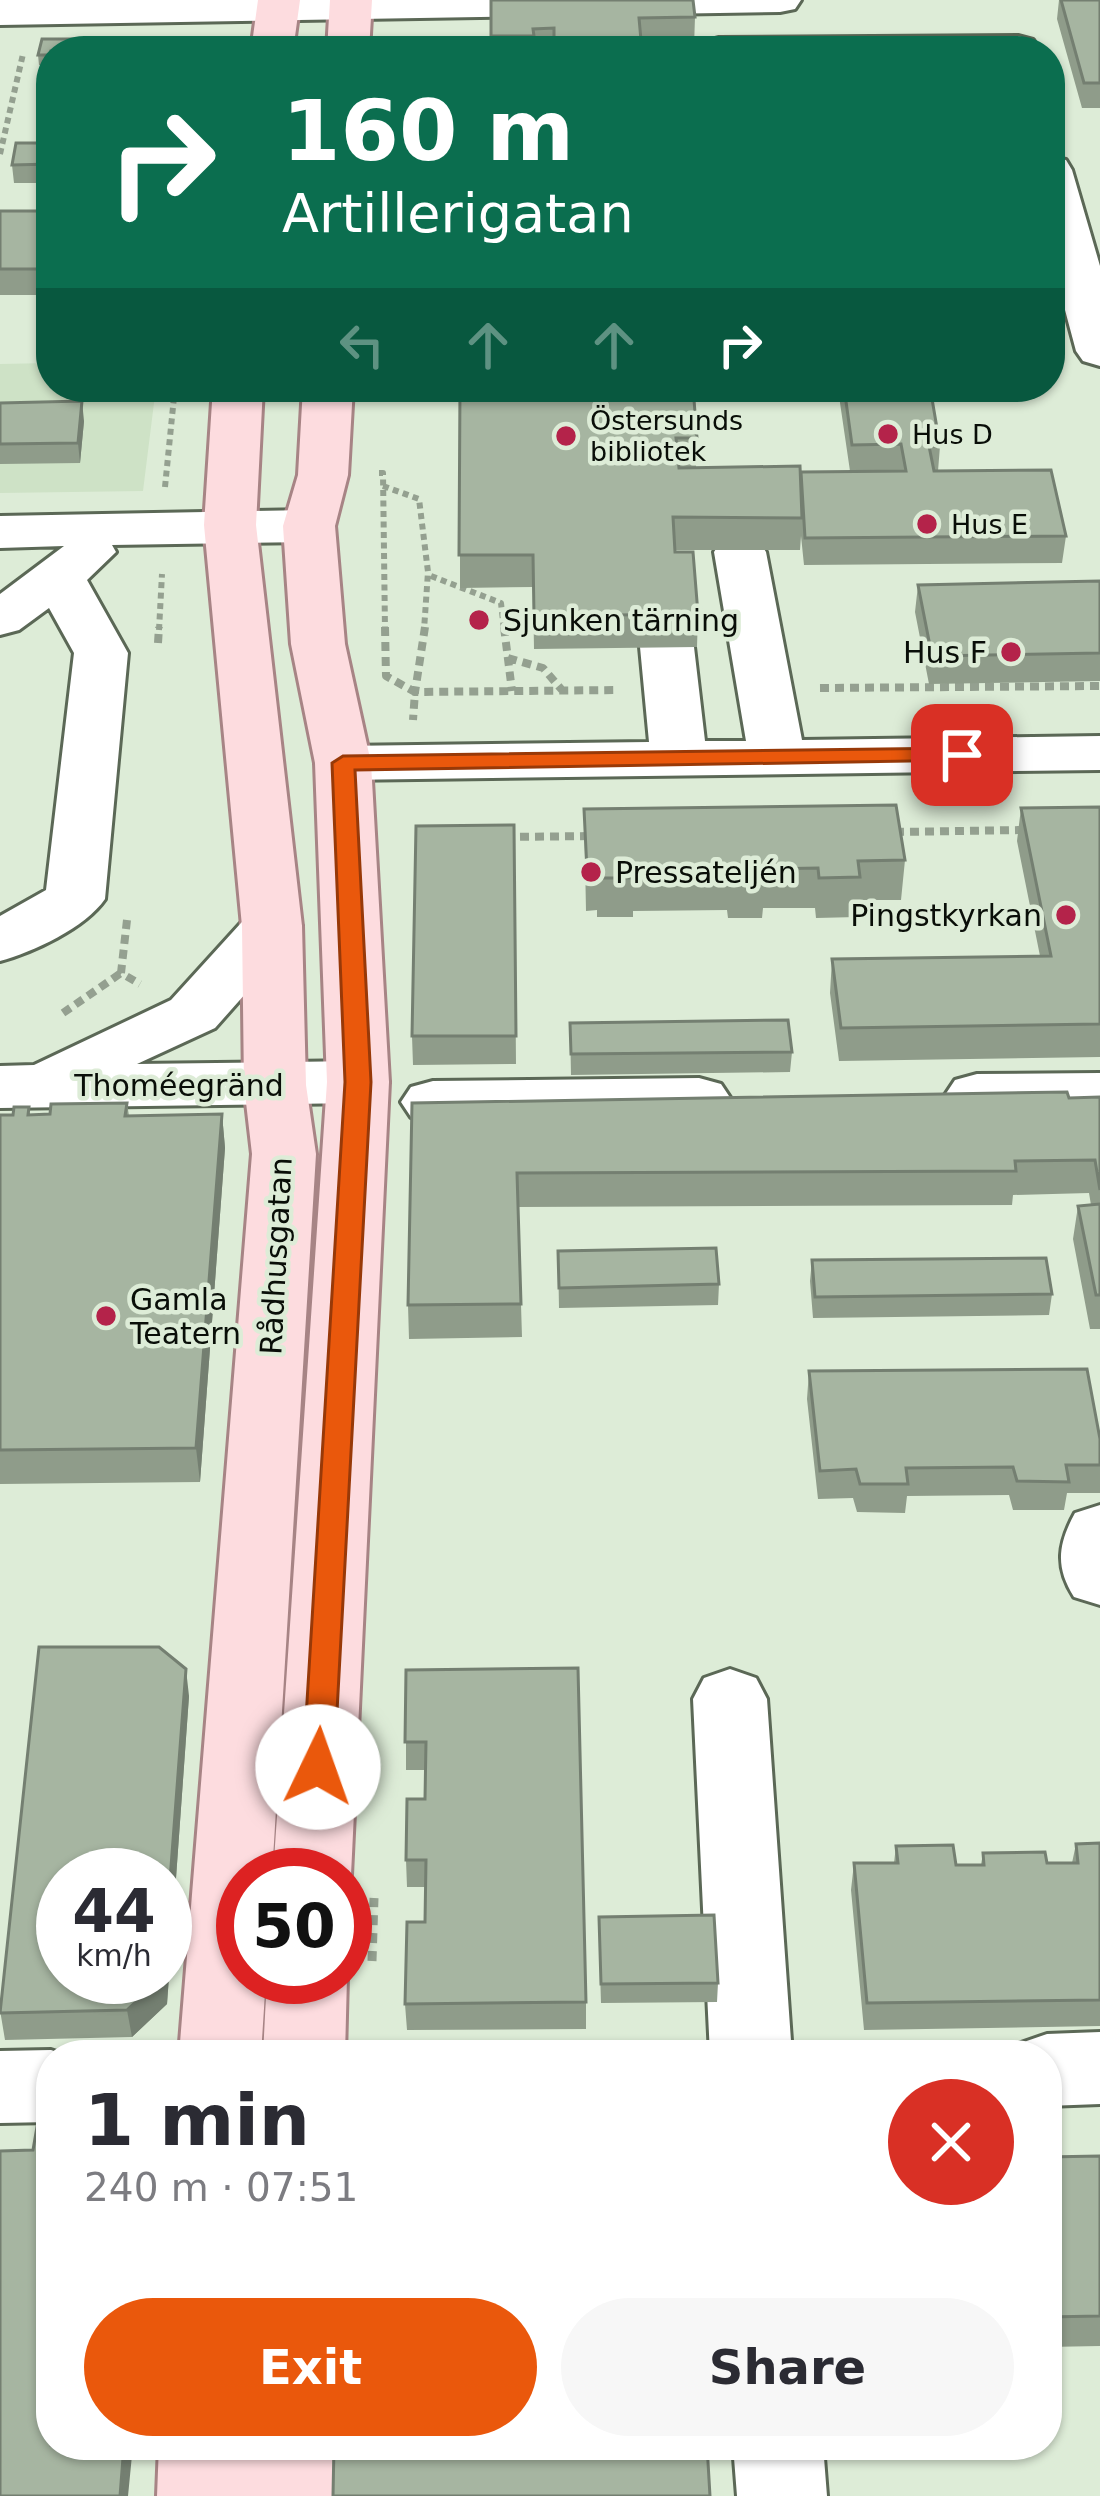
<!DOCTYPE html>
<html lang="en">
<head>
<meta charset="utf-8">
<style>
  :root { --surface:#fff; --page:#f7f7f7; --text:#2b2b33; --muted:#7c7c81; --accent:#ea580c }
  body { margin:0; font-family:"DejaVu Sans",sans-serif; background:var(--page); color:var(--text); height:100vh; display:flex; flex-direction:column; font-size:45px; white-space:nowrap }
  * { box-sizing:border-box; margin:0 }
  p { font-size:39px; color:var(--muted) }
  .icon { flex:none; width:66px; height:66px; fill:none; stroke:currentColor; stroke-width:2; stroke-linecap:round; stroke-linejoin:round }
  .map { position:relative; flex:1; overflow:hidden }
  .sheet { position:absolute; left:36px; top:2040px; width:1026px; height:420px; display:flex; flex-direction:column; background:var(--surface); border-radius:48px; box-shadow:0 3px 9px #0004 }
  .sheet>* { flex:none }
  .guide { position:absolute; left:36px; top:36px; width:1029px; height:366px; border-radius:48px; box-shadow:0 3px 9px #0004; background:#0b6e4f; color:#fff; overflow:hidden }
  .speed { position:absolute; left:36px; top:1848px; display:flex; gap:24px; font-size:60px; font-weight:700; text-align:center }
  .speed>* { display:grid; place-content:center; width:156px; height:156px; border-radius:50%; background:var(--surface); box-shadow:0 3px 9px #0004; line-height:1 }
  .speed small { font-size:30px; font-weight:400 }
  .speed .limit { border:18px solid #d22; background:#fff; color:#111 }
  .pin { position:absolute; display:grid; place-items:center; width:102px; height:102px; color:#fff; margin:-51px; border-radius:24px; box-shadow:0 6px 18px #0006 }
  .me { position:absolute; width:132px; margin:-66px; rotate:3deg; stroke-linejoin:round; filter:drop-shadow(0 0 9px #0008) }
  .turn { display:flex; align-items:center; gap:42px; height:252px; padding:0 48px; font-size:54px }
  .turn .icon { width:156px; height:156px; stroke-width:2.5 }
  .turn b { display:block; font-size:84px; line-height:102px }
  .lanes { display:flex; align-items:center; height:114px; padding:0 48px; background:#0003; justify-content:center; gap:60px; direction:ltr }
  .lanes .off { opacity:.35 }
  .round { display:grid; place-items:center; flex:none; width:126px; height:126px; border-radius:63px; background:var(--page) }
  .headline { display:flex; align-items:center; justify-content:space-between; height:204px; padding:0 48px }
  h1 { font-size:72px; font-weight:700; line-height:90px }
  .cta { display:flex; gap:24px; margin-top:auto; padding:24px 48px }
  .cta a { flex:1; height:138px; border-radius:72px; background:var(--accent); color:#fff; font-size:48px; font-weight:700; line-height:138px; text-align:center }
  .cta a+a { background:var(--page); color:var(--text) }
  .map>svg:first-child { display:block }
  .built { fill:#cee2c6 }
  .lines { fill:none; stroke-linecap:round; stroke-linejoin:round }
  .minor-casing { stroke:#5b6856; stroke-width:6 }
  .major-casing { stroke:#a78485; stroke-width:6 }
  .path-far2 { stroke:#94a090; stroke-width:6; stroke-dasharray:6 4.5; stroke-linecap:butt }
  .path-far1 { stroke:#94a090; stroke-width:8; stroke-dasharray:9 6; stroke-linecap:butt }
  .path { stroke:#94a090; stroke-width:9; stroke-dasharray:10 8; stroke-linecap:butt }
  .minor { fill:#fff; fill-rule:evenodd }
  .major { fill:#fddcdf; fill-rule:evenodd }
  .wall { fill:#8f9c8a }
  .shaded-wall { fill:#747f71 }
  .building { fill:#a6b5a1; stroke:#747f71; stroke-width:3 }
  .route { fill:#ea580c; stroke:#983908; stroke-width:3 }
  .poi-dot { fill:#b4234a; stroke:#ddecd7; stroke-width:4.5 }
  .labels { text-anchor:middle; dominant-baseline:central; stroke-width:9; stroke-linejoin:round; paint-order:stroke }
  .far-poi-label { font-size:27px; fill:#090e08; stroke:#ddecd7; text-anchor:start }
  .poi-label { font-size:30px; fill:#090e08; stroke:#ddecd7; text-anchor:start }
  .street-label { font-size:30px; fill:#090e08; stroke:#ddecd7 }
</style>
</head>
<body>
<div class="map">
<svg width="1100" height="2496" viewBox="0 0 1100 2496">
  <rect width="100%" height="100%" fill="#ddecd7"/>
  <path class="built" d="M 51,363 L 51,387 L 156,387 L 143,491 L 0,493 L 0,364 Z"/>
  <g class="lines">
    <g class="minor-casing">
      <path id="minor" d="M 0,0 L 801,0 L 795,9 L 780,12 L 0,25 Z
        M 1018,36 L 1033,40 L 1039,49 L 698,51 L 704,42 L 719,38 Z
        M 1050,157 L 1066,160 L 1072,170 L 1100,266 L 1100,366 L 1083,361 L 1076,351 L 1050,254 Z
        M 309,510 L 327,515 L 335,526 L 327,537 L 309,542 L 112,545 L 116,552 L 87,580 L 128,653 L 105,899 C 85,928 33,952 0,961 L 0,916 L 46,890 L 74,653 L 49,608 L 19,630 L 0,635 L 0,594 L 64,546 L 0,548 L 0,516 Z
        M 740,536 L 759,541 L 766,552 L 802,740 L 1100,736 L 1100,770 L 343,780 L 323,775 L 315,763 L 323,751 L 343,746 L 649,742 L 640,647 L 648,635 L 667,631 L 686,635 L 694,647 L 705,741 L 746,741 L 714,552 L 721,541 Z
        M 272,907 L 293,912 L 302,926 L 293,940 L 215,1028 L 137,1064 L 358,1061 L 380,1067 L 389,1082 L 380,1097 L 358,1103 L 0,1108 L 0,1066 L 34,1065 L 171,1000 L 251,912 Z
        M 1100,1073 L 1100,1115 L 977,1116 L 955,1110 L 945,1095 L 955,1080 L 977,1074 Z
        M 699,1078 L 721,1084 L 731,1099 L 721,1114 L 699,1120 L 433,1123 L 411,1117 L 401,1102 L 411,1087 L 433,1081 Z
        M 1100,1505 L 1100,1605 L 1074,1597 C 1055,1567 1058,1544 1075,1513 Z
        M 730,1669 L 756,1678 L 767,1699 L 792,2055 L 710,2055 L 693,1699 L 704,1678 Z
        M 1100,2032 L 1100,2104 L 1047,2106 L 1047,2055 L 1013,2055 L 1018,2044 L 1047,2034 Z
        M 51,2050 L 66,2055 L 51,2055 L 51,2122 L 0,2123 L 0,2051 Z
        M 733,2445 L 823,2445 L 827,2496 L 737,2496 Z"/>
    </g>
    <g class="major-casing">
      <path id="major" d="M 258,0 L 300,0 L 293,51 L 251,51 Z
        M 330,0 L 372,0 L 369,51 L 327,51 Z
        M 213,387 L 263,387 L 256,525 L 302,926 L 306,1085 L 316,1154 L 272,1875 L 243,1875 L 243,1977 L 266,1977 L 261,2055 L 179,2055 L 252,1154 L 244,1085 L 242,926 L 204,525 Z
        M 303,387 L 353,387 L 348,475 L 335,526 L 345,644 L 371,763 L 389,1082 L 351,1875 L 345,1887 L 345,1875 L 273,1875 L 327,1082 L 315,763 L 291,644 L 283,526 L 298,475 Z
        M 345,1973 L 347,1977 L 345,2055 L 263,2055 L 267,1977 L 345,1977 Z
        M 159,2445 L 335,2445 L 333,2496 L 157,2496 Z"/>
    </g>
    <path class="path-far2" d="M 0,154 L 23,54
      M 379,473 L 383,473 L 385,630
      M 383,486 L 419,499 L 428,572 L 424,630
      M 165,487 L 175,387
      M 431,576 L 501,603 L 504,630
      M 159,630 L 162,574"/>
    <path class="path-far1" d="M 385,627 L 386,676 L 415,692 L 413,720
      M 425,627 L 415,692 L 619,690
      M 504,627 L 512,691
      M 158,643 L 159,627
      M 508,658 L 543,668 L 562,690
      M 820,688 L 1100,686
      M 895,832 L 1024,830
      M 505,837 L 592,836
      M 127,920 L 121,973 L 140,984
      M 63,1013 L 121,973"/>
    <path class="path" d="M 372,1961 L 374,1898"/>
    <use href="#minor" class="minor"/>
    <use href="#major" class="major"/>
  </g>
  <path class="wall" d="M 491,0 L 695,17 L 694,47 L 641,47 L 642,51 L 491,51 Z
    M 1059,0 L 1100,0 L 1100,108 L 1082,108 L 1057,19 Z
    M 51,51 L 51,65 L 39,65 L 38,55 Z
    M 51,143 L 51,183 L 14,183 L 12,165 Z
    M 0,211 L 51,211 L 51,295 L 0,295 Z
    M 460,387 L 697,438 L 696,467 L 800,472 L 850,471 L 839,396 L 785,396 L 784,387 L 930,387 L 940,446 L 938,471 L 1066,536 L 1062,563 L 804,565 L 801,536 L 800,550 L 675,550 L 698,614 L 697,647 L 534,649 L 533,587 L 460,588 Z
    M 0,403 L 84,421 L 80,463 L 0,464 Z
    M 1100,581 L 1100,681 L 929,684 L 915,612 L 918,585 Z
    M 1100,807 L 1100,1057 L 839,1061 L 830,993 L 832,959 L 1040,956 L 1017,841 L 1021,808 Z
    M 584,809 L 905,860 L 901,900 L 858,900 L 857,917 L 816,918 L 815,908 L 763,908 L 762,918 L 728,918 L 727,910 L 633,911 L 633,917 L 597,917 L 597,910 L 586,911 Z
    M 514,825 L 516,1064 L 413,1065 L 412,1036 Z
    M 570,1023 L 792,1052 L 790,1072 L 571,1075 Z
    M 1100,1097 L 1100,1329 L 1090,1329 L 1073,1239 L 1078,1206 L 1091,1205 L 1089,1193 L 1013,1195 L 1012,1205 L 518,1207 L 522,1337 L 409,1339 L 408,1305 L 412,1103 Z
    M 127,1103 L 129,1116 L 222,1114 L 225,1148 L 200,1482 L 0,1484 L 0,1115 L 13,1115 L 29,1107 L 30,1115 L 50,1114 Z
    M 558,1251 L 719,1284 L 718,1305 L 559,1308 Z
    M 812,1260 L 1052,1294 L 1049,1315 L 813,1318 L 810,1281 Z
    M 809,1371 L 1100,1439 L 1100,1493 L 1067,1493 L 1064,1510 L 1013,1510 L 1009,1495 L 907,1496 L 905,1513 L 857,1512 L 853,1498 L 818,1499 L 807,1399 Z
    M 406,1670 L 586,2002 L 586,2029 L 407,2030 L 405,2004 L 425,1922 L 425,1887 L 407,1887 L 406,1860 L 425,1799 L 425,1770 L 406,1770 Z
    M 189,1696 L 167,2004 L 132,2037 L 5,2040 L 0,2010 Z
    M 1100,1843 L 1100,2026 L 864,2030 L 851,1890 L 854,1863 L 894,1863 L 896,1846 L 956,1865 L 981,1865 L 983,1853 L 1047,1863 L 1072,1863 L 1076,1844 Z
    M 599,1937 L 718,1983 L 717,2002 L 601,2003 Z
    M 1100,2156 L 1100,2346 L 1047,2347 L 1047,2157 Z"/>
  <path class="shaded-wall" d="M 82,401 L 84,421 L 80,463 L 78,443 Z
    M 222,1114 L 225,1148 L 200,1482 L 196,1448 Z
    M 186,1669 L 189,1696 L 167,2004 L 132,2037 L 127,2010 L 162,1977 L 165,1977 L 165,1946 Z
    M 124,2445 L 133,2445 L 128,2496 L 120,2496 Z"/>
  <path class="building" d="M 491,0 L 693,0 L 695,17 L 639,18 L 642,51 L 542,51 L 542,42 L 554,42 L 554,28 L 533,29 L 534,36 L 491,36 Z
    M 1061,0 L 1100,0 L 1100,83 L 1084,83 Z
    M 42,39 L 109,39 L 107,51 L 51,51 L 51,55 L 38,55 Z
    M 16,143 L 51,143 L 51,164 L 12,165 Z
    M 0,211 L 51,211 L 51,269 L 0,269 Z
    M 460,387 L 693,387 L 697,438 L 676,438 L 679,468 L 800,466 L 802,518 L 673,517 L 675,552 L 693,552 L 698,614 L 534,616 L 533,555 L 459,555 Z
    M 844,387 L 930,387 L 940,446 L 929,446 L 934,471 L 1051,470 L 1066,536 L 805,538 L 801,472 L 906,471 L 901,444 L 852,445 Z
    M 82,401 L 78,443 L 0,444 L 0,403 Z
    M 1100,581 L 1100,653 L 932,656 L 918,585 Z
    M 896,805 L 905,860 L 858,861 L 860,877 L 819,878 L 818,868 L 764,869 L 765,878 L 730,879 L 729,870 L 633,872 L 634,878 L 598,878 L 597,871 L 587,871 L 584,809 Z
    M 1100,807 L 1100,1024 L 841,1028 L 832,959 L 1051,956 L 1021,808 Z
    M 514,825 L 516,1036 L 412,1036 L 416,826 Z
    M 788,1020 L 792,1052 L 571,1054 L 570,1023 Z
    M 1067,1092 L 1069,1098 L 1100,1097 L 1100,1190 L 1095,1160 L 1015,1161 L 1016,1171 L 517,1173 L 521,1304 L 408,1305 L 412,1103 Z
    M 127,1103 L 125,1116 L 222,1114 L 196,1448 L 0,1450 L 0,1115 L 13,1115 L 14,1107 L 29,1107 L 28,1115 L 50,1114 L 51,1104 Z
    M 1100,1204 L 1100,1295 L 1096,1295 L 1078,1206 Z
    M 716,1248 L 719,1284 L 559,1288 L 558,1251 Z
    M 1046,1258 L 1052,1294 L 815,1297 L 812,1260 Z
    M 1087,1369 L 1100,1439 L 1100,1465 L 1066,1465 L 1069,1482 L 1017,1481 L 1013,1467 L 906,1468 L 908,1484 L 860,1484 L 856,1469 L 820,1471 L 809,1371 Z
    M 39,1647 L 159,1647 L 186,1669 L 165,1946 L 165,1875 L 63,1875 L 63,1977 L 162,1977 L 127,2010 L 0,2013 Z
    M 578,1668 L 586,2002 L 405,2004 L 407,1922 L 425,1922 L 426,1860 L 406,1860 L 407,1799 L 425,1799 L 426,1742 L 405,1742 L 406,1670 Z
    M 1100,1843 L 1100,2000 L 867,2003 L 854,1863 L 898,1863 L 896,1846 L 953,1845 L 956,1865 L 984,1865 L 983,1853 L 1045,1852 L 1047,1863 L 1078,1863 L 1076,1844 Z
    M 714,1915 L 718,1983 L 601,1984 L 599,1917 Z
    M 38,2121 L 51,2121 L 51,2445 L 124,2445 L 120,2496 L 0,2496 L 0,2151 L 33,2150 Z
    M 1100,2156 L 1100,2316 L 1047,2317 L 1047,2157 Z
    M 334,2445 L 707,2445 L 710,2496 L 333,2496 Z"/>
  <path class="route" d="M 962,748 L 970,750 L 970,760 L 355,770 L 371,1082 L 334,1767 L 329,1776 L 318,1780 L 307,1776 L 303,1767 L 345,1082 L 332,763 L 343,756 Z"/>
  <g class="poi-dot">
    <circle cx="888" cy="434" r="12"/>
    <circle cx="566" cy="436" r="12"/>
    <circle cx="927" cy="524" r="12"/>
    <circle cx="479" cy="620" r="12"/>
    <circle cx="1011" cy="652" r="12"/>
    <circle cx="591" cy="872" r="12"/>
    <circle cx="1066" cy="915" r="12"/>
    <circle cx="106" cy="1316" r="12"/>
  </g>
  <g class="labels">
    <g class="far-poi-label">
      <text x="590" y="420">Östersunds<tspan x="590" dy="31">bibliotek</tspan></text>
      <text x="912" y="434">Hus D</text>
      <text x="951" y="524">Hus E</text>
    </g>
    <g class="poi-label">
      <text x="503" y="620">Sjunken tärning</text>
      <text x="987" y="652" text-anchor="end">Hus F</text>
      <text x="615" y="872">Pressateljén</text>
      <text x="1042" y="915" text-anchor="end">Pingstkyrkan</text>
      <text x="130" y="1299">Gamla<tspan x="130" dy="34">Teatern</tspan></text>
    </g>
    <g class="street-label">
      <text x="179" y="1085">Thoméegränd</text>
      <text transform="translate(276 1256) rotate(-87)">Rådhusgatan</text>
    </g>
  </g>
</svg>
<div class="speed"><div>44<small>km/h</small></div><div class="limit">50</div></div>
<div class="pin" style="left:962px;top:755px;background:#d93025"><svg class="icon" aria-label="arrive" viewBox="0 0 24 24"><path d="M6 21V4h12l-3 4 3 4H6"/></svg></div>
<svg class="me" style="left:318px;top:1767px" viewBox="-20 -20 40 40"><circle r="19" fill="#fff"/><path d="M0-13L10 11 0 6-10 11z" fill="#ea580c"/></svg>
<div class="guide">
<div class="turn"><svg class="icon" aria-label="right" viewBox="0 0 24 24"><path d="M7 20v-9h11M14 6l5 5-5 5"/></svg><div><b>160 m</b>Artillerigatan</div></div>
<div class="lanes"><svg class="icon off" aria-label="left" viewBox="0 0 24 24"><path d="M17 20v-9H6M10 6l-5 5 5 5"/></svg><svg class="icon off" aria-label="ahead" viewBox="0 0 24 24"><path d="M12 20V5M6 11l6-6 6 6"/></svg><svg class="icon off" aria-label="ahead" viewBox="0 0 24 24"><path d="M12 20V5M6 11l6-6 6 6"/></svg><svg class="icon" aria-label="right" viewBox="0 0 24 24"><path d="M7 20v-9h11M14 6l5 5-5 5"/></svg></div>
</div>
<section class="sheet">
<div class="headline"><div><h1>1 min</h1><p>240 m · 07:51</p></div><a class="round" style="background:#d93025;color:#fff"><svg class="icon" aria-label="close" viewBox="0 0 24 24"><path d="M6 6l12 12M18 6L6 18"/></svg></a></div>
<div class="cta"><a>Exit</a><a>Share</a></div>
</section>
</div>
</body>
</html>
